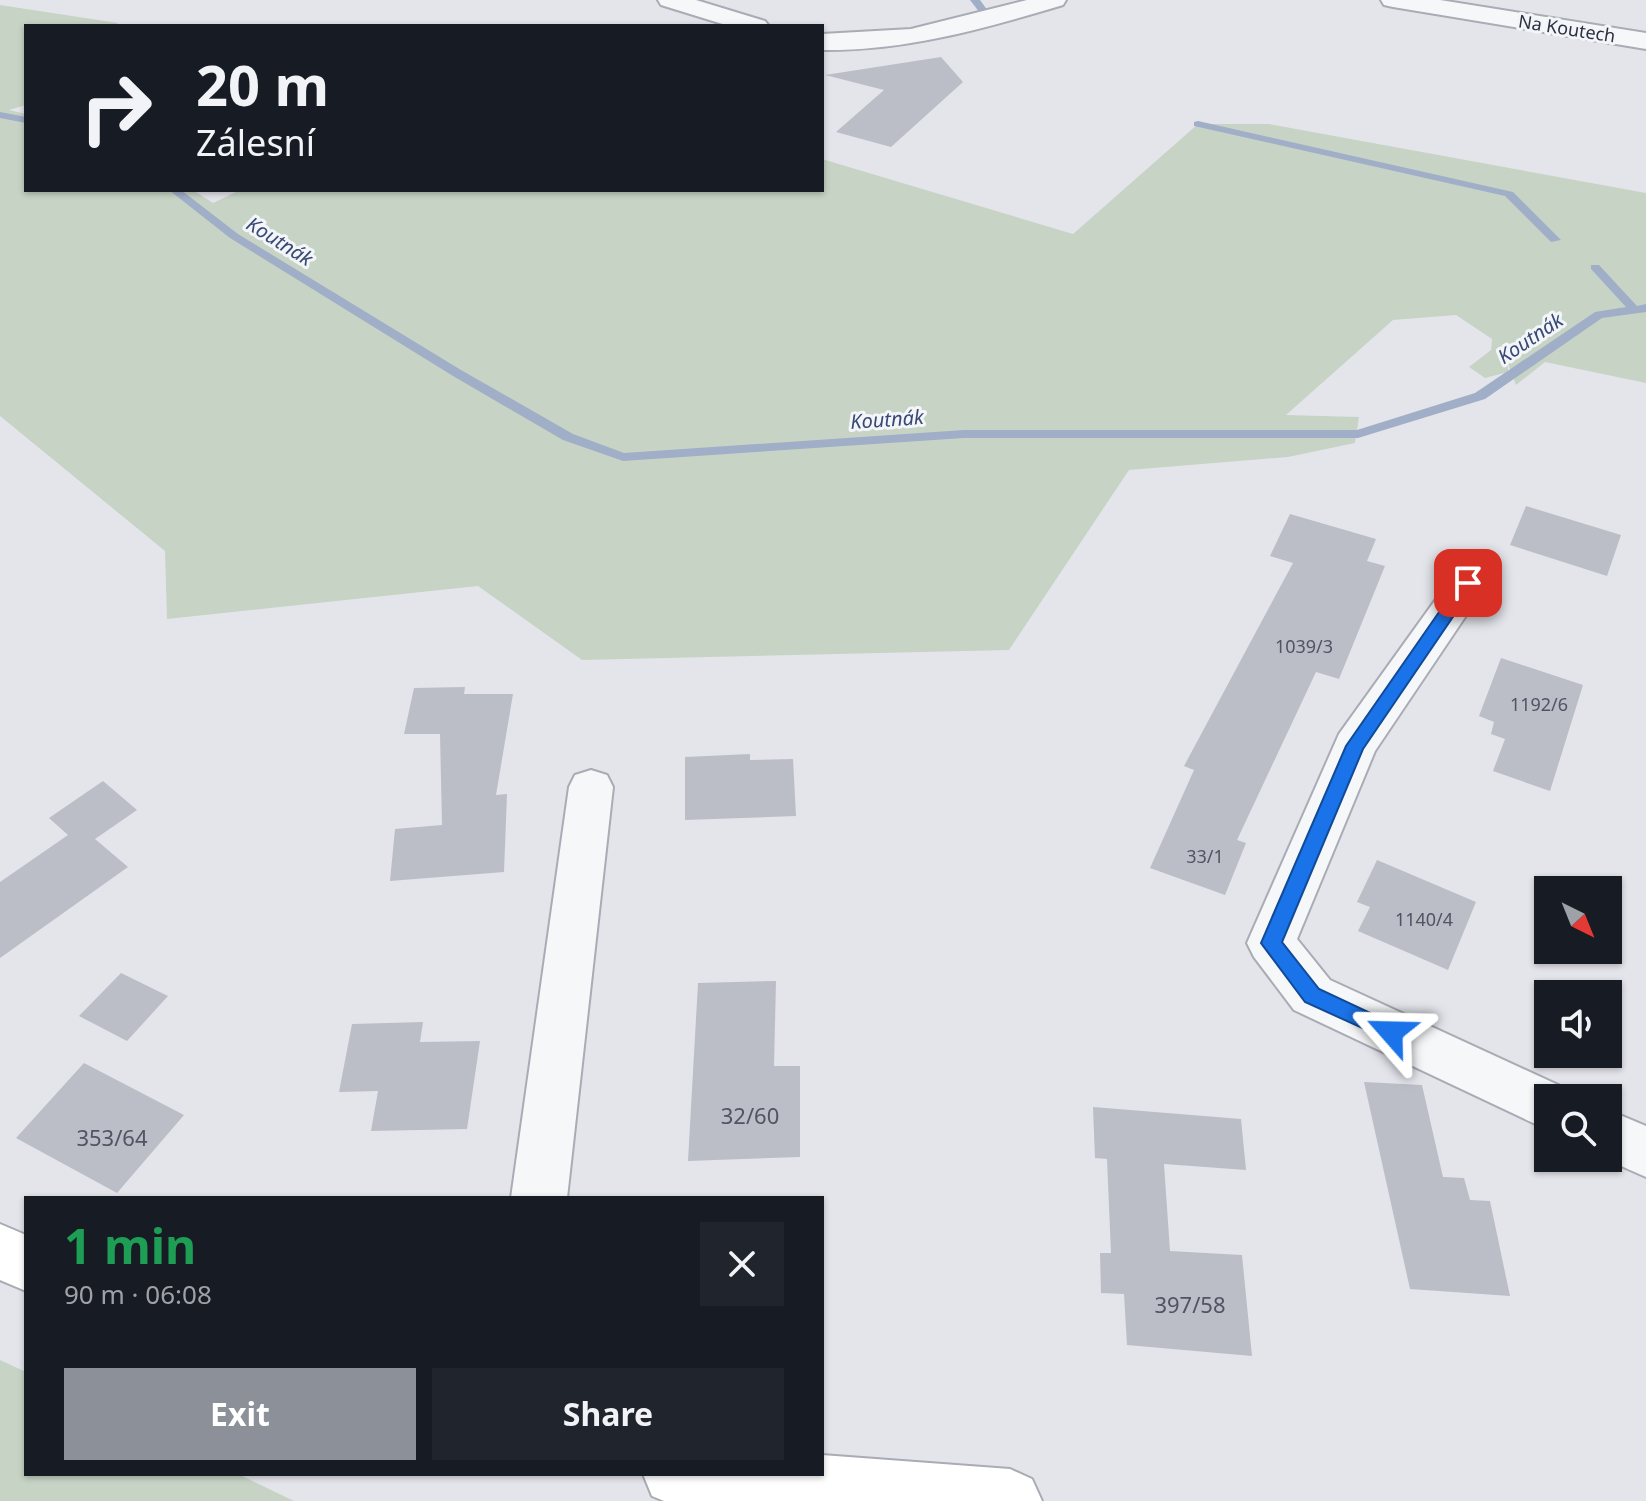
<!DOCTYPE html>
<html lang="en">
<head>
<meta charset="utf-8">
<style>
  :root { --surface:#171b24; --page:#20242c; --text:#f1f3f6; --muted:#9ea1a6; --accent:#8c9099 }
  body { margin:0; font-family:"Noto Sans",sans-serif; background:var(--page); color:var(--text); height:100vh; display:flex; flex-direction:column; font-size:30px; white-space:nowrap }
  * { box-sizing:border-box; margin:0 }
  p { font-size:26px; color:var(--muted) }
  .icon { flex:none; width:44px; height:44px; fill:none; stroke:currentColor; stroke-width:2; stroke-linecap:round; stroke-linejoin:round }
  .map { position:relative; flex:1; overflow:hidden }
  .sheet { position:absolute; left:24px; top:1196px; width:800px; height:280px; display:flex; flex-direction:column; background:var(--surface); border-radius:0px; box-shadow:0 2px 6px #0004 }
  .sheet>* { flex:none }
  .banner { position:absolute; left:24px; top:24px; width:800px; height:168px; border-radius:0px; box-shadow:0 2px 6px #0004; background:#171b24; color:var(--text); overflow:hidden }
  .needle { width:52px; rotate:137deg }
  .tools { position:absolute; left:1534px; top:876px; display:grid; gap:16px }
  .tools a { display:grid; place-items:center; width:88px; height:88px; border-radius:0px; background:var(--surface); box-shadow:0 2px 6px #0004; font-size:40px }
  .pin { position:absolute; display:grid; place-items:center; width:68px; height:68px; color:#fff; margin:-34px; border-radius:16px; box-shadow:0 4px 12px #0006 }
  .me { position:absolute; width:88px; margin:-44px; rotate:295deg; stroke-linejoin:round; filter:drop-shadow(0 0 6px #0008) }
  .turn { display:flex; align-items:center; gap:28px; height:168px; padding:0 40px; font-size:36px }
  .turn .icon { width:104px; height:104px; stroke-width:2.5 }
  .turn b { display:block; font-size:56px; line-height:68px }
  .round { display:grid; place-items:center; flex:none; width:84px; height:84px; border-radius:0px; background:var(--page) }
  .summary { display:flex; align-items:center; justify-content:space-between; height:136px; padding:0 40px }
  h1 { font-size:48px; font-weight:700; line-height:60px; color:#1e9e55 }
  .button { display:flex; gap:16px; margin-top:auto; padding:16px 40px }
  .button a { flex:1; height:92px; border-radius:0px; background:var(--accent); color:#fff; font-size:32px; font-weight:700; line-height:92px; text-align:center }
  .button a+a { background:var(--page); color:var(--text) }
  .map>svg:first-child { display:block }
  .green { fill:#c7d4c5 }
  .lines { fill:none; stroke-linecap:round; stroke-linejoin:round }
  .stream { fill:#a1aec8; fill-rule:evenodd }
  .building { fill:#bbbec7 }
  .minor-casing { stroke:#a9abb5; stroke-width:4 }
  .secondary-casing { stroke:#a9abb5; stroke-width:4 }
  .minor { fill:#f6f7f9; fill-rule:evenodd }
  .secondary { fill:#fff; fill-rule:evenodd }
  .route { fill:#1a73e8; stroke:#114b97; stroke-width:2 }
  .labels { text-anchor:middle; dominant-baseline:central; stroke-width:6; stroke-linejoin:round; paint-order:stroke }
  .far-street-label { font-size:18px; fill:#2c3142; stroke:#f3f5f8 }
  .number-label { font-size:18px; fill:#505463 }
  .far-water-label { font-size:20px; font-style:italic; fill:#384a74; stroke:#f3f5f8 }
  .near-number-label { font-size:22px; fill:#505463 }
</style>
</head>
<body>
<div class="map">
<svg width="1646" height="1501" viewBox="0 0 1646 1501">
  <rect width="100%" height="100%" fill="#e4e5eb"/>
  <path class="green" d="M 0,5 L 118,23 L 114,26 L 26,26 L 26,105 L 9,110 L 26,114 L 26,190 L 193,190 L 213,203 L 240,190 L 822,190 L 822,159 L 1073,234 L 1198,124 L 1269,124 L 1646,193 L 1646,383 L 1545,362 L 1516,385 L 1508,364 L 1508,372 L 1485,378 L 1469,367 L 1491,350 L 1492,339 L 1456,315 L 1393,320 L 1286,415 L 1359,417 L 1355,443 L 1288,457 L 1129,470 L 1009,650 L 582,660 L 478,586 L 167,619 L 165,551 L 0,416 Z
    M 0,1360 L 26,1372 L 26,1474 L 238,1474 L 294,1501 L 0,1501 Z"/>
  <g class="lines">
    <path class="stream" d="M 970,0 L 980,0 L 988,11 L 986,13 L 980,13 Z
      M 0,112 L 26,117 L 26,123 L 0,118 Z
      M 1198,121 L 1513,192 L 1561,240 L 1551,242 L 1505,196 L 1194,126 L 1194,122 Z
      M 169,190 L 181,190 L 238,234 L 461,370 L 573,434 L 624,453 L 964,430 L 1357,430 L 1475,393 L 1595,312 L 1626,307 L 1591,269 L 1591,265 L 1599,265 L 1637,306 L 1646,304 L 1646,312 L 1602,318 L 1485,399 L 1358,438 L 964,438 L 623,461 L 563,440 L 453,376 L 230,238 Z"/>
  </g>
  <path class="building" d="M 941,57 L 963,82 L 891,147 L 836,132 L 884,90 L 825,75 Z
    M 1526,506 L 1621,535 L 1607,576 L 1510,545 Z
    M 1290,514 L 1376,539 L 1367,561 L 1385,566 L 1339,679 L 1316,672 L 1237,840 L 1246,843 L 1225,895 L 1150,868 L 1194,770 L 1184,766 L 1293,563 L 1270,556 Z
    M 1501,658 L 1583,685 L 1550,791 L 1493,771 L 1505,739 L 1491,734 L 1494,722 L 1479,716 Z
    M 465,687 L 464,694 L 513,694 L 496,795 L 507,794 L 504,872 L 390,881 L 395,829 L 442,825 L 440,734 L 404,734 L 414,688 Z
    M 750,754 L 750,760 L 793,759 L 796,816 L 685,820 L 685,757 Z
    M 103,781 L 137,810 L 95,839 L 128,867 L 0,958 L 0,882 L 68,835 L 49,818 Z
    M 1377,860 L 1476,902 L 1448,970 L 1358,931 L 1370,907 L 1357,902 Z
    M 121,973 L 168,996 L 127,1041 L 79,1016 Z
    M 776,981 L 774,1066 L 800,1066 L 800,1157 L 688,1161 L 698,983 Z
    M 423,1022 L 420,1042 L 480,1041 L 467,1129 L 371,1131 L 378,1091 L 339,1092 L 352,1024 Z
    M 84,1063 L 184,1115 L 117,1193 L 16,1138 Z
    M 1364,1082 L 1422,1085 L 1443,1177 L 1464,1178 L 1470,1200 L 1490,1201 L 1510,1296 L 1410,1289 Z
    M 1093,1107 L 1241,1119 L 1246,1170 L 1164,1164 L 1170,1251 L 1242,1255 L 1252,1356 L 1127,1345 L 1124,1294 L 1101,1293 L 1100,1253 L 1111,1253 L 1107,1159 L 1095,1158 Z"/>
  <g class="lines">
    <g class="minor-casing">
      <path id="minor" d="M 658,0 L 696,0 L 765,21 L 769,26 L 729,26 L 661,5 Z
        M 1027,0 L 1066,0 L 1063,5 C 983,29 906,51 822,50 L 822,34 L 911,29 Z
        M 1381,0 L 1440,0 L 1646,33 L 1646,49 L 1393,7 L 1384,5 Z
        M 1468,570 L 1482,574 L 1488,583 L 1375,751 L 1297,939 L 1330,980 L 1567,1089 L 1571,1098 L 1548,1098 L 1548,1130 L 1294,1010 L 1254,957 L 1247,943 L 1339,734 L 1454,574 Z
        M 591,770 L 607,775 L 613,787 L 567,1198 L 511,1198 L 569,787 L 575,775 Z
        M 1608,1110 L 1646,1126 L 1646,1177 L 1603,1158 L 1608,1158 Z"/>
    </g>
    <g class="secondary-casing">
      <path id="secondary" d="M 0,1224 L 26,1235 L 26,1291 L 0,1280 Z
        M 822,1455 L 1010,1469 L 1032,1479 L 1042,1501 L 664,1501 L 652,1496 L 643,1474 L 822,1474 Z"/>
    </g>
    <use href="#minor" class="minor"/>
    <use href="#secondary" class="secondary"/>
  </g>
  <path class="route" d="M 1468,577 L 1476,583 L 1363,749 L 1282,942 L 1319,989 L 1398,1026 L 1401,1032 L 1398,1039 L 1391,1041 L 1305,1002 L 1261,943 L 1346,746 L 1462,579 Z"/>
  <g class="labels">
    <g class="far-street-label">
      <text transform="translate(1567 28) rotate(9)">Na Koutech</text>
    </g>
    <g class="number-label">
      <text x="1304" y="646">1039/3</text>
      <text x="1539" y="704">1192/6</text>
      <text x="1205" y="856">33/1</text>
      <text x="1424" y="919">1140/4</text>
    </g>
    <g class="far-water-label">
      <text transform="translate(280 241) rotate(32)">Koutnák</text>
      <text transform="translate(1530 338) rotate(-34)">Koutnák</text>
      <text transform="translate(887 419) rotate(-4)">Koutnák</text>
    </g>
    <g class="near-number-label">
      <text x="750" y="1115">32/60</text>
      <text x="112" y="1137">353/64</text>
      <text x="1190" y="1304">397/58</text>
    </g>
  </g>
</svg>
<div class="tools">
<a><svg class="needle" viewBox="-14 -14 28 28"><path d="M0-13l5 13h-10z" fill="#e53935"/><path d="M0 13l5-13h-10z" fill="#9ea1a6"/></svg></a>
<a><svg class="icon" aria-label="sound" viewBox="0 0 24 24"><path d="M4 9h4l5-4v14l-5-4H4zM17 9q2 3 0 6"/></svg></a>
<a><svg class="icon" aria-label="search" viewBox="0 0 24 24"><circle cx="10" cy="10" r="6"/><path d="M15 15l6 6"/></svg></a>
</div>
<div class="pin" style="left:1468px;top:583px;background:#d93025"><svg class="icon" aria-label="arrive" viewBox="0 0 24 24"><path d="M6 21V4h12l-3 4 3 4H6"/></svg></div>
<svg class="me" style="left:1391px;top:1032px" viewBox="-20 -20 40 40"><path d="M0-17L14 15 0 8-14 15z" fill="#1a73e8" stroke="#fff" stroke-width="4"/></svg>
<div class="banner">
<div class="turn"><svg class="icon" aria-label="right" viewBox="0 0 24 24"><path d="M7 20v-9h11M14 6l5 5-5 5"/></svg><div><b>20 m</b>Zálesní</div></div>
</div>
<section class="sheet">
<div class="summary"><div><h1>1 min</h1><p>90 m · 06:08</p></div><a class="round"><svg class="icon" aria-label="close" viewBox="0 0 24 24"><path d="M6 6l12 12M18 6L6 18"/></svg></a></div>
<div class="button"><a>Exit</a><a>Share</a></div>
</section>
</div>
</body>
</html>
